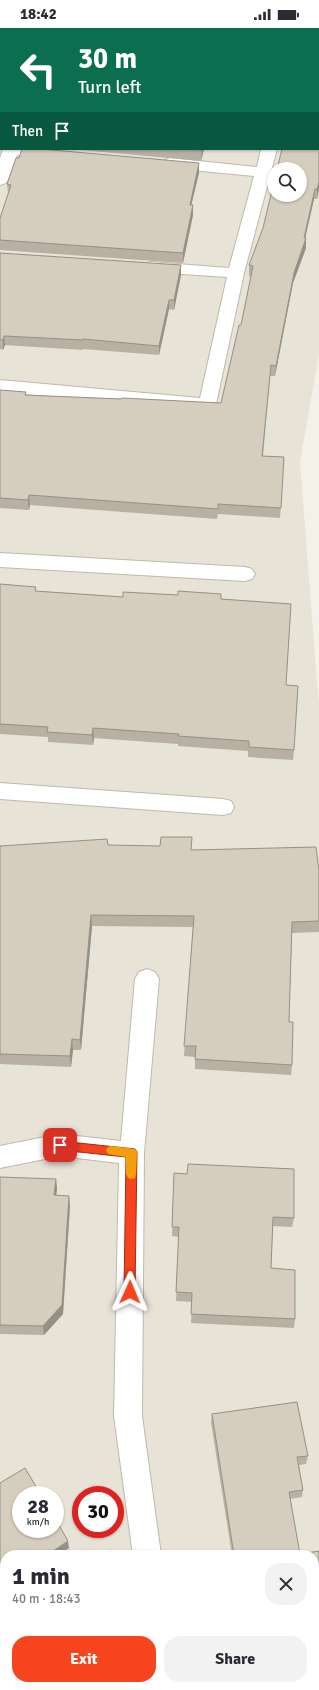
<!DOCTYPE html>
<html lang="en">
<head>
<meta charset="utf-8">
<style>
  :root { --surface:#fff; --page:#f2f2f3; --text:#2b2b33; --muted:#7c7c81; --accent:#f5441e }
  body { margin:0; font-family:Signika,sans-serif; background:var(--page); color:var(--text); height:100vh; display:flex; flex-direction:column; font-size:15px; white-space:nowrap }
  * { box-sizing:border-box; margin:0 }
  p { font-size:13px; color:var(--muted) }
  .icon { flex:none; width:22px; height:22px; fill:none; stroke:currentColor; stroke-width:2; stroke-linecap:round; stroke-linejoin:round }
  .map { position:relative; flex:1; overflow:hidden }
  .drawer { position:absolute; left:0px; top:1522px; width:319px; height:140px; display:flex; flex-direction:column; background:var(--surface); border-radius:16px 16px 0 0; box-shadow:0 1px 3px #0004 }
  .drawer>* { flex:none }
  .guide { position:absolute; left:0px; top:0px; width:319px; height:122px; box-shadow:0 1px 3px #0004; background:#0b6e4f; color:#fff; overflow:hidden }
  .controls { position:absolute; left:267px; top:134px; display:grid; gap:8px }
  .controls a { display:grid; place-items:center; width:40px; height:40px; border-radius:50%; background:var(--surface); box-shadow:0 1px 3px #0004; font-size:20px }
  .speed { position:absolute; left:12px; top:1458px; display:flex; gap:8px; font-size:20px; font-weight:700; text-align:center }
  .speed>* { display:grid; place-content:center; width:52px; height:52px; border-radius:50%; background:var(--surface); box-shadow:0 1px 3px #0004; line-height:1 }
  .speed small { font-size:10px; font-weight:400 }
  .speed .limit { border:6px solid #d22; background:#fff; color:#111 }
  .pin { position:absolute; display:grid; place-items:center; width:34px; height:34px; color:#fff; margin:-17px; border-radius:8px; box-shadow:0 2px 6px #0006 }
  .me { position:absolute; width:44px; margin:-22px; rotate:1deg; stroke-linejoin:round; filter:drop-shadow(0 0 3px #0008) }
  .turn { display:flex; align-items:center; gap:14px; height:84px; padding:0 12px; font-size:18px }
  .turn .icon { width:52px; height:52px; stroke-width:2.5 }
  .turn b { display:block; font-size:28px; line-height:34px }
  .then { display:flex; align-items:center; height:38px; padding:0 12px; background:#0003; gap:8px; font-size:15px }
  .round { display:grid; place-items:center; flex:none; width:42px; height:42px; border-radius:16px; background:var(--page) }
  .head { display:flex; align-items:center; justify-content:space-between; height:68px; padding:0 12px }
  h1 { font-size:24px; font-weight:700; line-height:30px }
  .primary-button { display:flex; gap:8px; margin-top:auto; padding:8px 12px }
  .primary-button a { flex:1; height:46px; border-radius:16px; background:var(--accent); color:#fff; font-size:16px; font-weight:700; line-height:46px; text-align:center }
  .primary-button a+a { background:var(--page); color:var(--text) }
  .status { display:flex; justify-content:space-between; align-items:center; height:28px; padding:0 20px; background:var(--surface); direction:ltr }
  .status svg { height:11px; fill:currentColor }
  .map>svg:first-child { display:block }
  .residential { fill:#e8e3d7; fill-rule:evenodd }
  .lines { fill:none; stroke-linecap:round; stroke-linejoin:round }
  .minor-casing { stroke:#bfb9ab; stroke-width:2 }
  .minor { fill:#fff; fill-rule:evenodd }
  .wall { fill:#b7b0a3 }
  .shaded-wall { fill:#959085 }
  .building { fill:#d5cdbe; stroke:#959085 }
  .route { fill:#f5441e; stroke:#9f2c14 }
  .slow { fill:#f59e0b }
</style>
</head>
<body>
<div class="status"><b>18:42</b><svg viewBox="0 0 49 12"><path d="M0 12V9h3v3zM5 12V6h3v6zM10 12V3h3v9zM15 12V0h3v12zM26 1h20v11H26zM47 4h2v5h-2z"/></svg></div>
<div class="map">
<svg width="319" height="1662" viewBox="0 0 319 1662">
  <rect width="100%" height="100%" fill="#f4f1e9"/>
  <path class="residential" d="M 0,0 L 319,0 L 319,326 L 300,434 L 319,680 L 319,1662 L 0,1662 ZM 1,1 L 318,1 L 318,121 L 1,121 ZM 274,141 L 300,141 L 300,167 L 274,167 ZM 21,1467 L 55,1467 L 55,1501 L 21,1501 ZM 81,1467 L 115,1467 L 115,1501 L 81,1501 ZM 5,1527 L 314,1527 L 314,1657 L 5,1657 Z"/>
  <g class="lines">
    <g class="minor-casing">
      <path id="minor" d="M 3,121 L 55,121 L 57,122 L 60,125 L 57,128 L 52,130 L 17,127 L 8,152 L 6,155 L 0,157 L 0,130 Z
        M 261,121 L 277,121 L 244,245 L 216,376 L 213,380 L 207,382 L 0,364 L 0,352 L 200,370 L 227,249 L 151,244 L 145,242 L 143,239 L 145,236 L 151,234 L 229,240 L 254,148 L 170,140 L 165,138 L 162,135 L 165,132 L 170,130 L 257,139 Z
        M 0,525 L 245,539 L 252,541 L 255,546 L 252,551 L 245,553 L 0,539 Z
        M 0,755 L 223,771 L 231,773 L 234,779 L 231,785 L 223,787 L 0,771 Z
        M 147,941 L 155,944 L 159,951 L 144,1125 L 142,1388 L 161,1527 L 133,1527 L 114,1388 L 119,1135 L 60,1128 L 0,1140 L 0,1118 L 60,1106 L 121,1113 L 135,951 L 139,944 Z
        M 58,1657 L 93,1657 L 91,1662 L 56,1662 Z
        M 154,1657 L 184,1657 L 185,1662 L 155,1662 Z"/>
    </g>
    <use href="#minor" class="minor"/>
  </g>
  <path class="wall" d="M 70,121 L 204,121 L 201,133 Z
    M 300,141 L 319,161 L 317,171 L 314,171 L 305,210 L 306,220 L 293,255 L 275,348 L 270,348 L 263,428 L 284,429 L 280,490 L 218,486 L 217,491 L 30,477 L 29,482 L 0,480 L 0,362 L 26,367 L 221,375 L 241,297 L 251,248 L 249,248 L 249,237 Z
    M 199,145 L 191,177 L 193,177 L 193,187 L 183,235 L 0,222 L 0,190 L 8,166 L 7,156 Z
    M 0,225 L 181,237 L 181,247 L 174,282 L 169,281 L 159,327 L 83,321 L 83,322 L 5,317 L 3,322 L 0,321 Z
    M 0,556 L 36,563 L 123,569 L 221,571 L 286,657 L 294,722 L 293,732 L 248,729 L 248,723 L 178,718 L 178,716 L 94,710 L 93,717 L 48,714 L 48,709 L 0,706 Z
    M 108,817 L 191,822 L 319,843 L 319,904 L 292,905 L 289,994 L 292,1037 L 291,1047 L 195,1041 L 195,1029 L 184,1028 L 193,899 L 92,898 L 81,1022 L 73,1022 L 71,1039 L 0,1036 L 0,818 Z
    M 174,1145 L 294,1190 L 292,1199 L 273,1198 L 271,1240 L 295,1291 L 294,1300 L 191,1295 L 192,1274 L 176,1273 L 179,1209 L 172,1208 Z
    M 0,1149 L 56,1151 L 57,1161 L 56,1167 L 70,1178 L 63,1286 L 44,1307 L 0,1306 Z
    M 212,1386 L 308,1428 L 306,1436 L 299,1437 L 303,1462 L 302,1469 L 290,1471 L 300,1526 L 319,1523 L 319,1619 L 314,1620 L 314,1527 L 232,1527 L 211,1394 Z"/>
  <path class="shaded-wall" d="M 1,5 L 1,15 L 0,18 L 0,7 Z
    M 202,121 L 204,121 L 201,133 L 202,122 Z
    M 199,135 L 199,145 L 189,187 L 190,177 Z
    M 319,154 L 319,161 L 317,171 L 317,161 Z
    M 315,161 L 314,171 L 303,220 L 304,210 Z
    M 193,177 L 193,187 L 183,235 L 183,225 Z
    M 306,210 L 306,220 L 293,255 L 275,348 L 276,338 L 294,245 Z
    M 181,237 L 181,247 L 174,282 L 174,272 Z
    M 169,272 L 169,281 L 159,327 L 159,318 Z
    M 4,308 L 5,317 L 3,322 L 3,312 Z
    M 29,467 L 30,477 L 29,482 L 28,472 Z
    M 93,700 L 94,710 L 93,717 L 92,707 Z
    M 91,887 L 92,898 L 81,1022 L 80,1012 Z
    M 72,1011 L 73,1022 L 71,1039 L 70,1028 Z
    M 56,1151 L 57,1161 L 55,1177 L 54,1167 Z
    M 69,1168 L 70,1178 L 63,1286 L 44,1307 L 43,1298 Z
    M 68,1513 L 69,1520 L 59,1527 L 47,1527 Z
    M 5,1554 L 5,1562 L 0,1565 L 0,1557 Z"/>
  <path class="building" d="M 0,0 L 3,0 L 3,1 L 1,1 L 1,5 L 0,7 Z
    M 157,0 L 277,0 L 277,1 L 157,1 Z
    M 318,57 L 319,57 L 319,154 L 317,161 L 315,161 L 304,210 L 306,210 L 294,245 L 276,338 L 271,337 L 262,428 L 284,429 L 281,480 L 218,476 L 218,481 L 29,467 L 28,472 L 0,470 L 0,362 L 26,364 L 25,367 L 121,371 L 122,370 L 221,375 L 239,297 L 241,297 L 253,238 L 249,237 L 263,200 L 274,154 L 274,167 L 300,167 L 300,141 L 277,141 L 282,121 L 318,121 Z
    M 22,121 L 41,121 L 199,135 L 190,177 L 193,177 L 183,225 L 0,212 L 0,190 L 11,157 L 7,156 L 16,130 L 19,130 Z
    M 185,121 L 202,121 L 202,122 Z
    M 0,225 L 181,237 L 174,272 L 169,272 L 159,318 L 83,311 L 83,312 L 4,308 L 3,312 L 0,312 Z
    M 0,556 L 36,559 L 35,563 L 123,569 L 123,564 L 178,567 L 178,563 L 221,566 L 221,571 L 291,576 L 286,657 L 298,658 L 294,722 L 249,719 L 249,713 L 178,708 L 179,706 L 93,700 L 92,707 L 47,704 L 48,699 L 0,696 Z
    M 161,809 L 192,809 L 191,822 L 316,819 L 319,843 L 319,893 L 292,894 L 289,994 L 293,994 L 292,1037 L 195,1031 L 196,1018 L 184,1018 L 194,888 L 91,887 L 80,1012 L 72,1011 L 70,1028 L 0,1026 L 0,818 L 107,811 L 108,817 L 160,818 Z
    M 188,1136 L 294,1141 L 294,1190 L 273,1189 L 271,1240 L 295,1242 L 295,1291 L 191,1286 L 192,1265 L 176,1264 L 179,1199 L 172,1199 L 174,1145 L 187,1146 Z
    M 0,1149 L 56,1151 L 54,1167 L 69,1168 L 62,1277 L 43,1298 L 0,1297 Z
    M 297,1374 L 308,1428 L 297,1429 L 303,1462 L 289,1464 L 300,1526 L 319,1523 L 319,1613 L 314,1614 L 314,1527 L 234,1527 L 212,1386 Z
    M 25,1440 L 41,1467 L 21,1467 L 21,1501 L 55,1501 L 55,1490 L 68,1513 L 47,1527 L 5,1527 L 5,1554 L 0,1557 L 0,1455 Z"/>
  <path class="route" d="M 60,1113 L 135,1121 L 137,1124 L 135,1264 L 133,1267 L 130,1269 L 126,1267 L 124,1264 L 126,1129 L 60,1122 L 56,1120 L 55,1117 L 56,1114 Z"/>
  <path class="slow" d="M 111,1118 L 135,1121 L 137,1124 L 136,1146 L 135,1150 L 131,1151 L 128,1150 L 126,1146 L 126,1129 L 108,1126 L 106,1122 L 108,1119 Z"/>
</svg>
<div class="controls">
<a><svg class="icon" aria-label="search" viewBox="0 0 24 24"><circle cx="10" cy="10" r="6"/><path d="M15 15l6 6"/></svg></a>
</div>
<div class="speed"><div>28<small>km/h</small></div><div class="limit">30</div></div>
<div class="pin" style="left:60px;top:1117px;background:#d93025"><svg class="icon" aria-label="arrive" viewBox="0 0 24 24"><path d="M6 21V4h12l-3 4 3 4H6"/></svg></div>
<svg class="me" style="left:130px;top:1264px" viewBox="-20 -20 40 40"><path d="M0-17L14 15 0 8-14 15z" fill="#f5441e" stroke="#fff" stroke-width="4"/></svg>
<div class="guide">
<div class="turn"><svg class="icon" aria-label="left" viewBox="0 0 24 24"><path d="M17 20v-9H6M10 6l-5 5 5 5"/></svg><div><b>30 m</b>Turn left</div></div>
<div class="then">Then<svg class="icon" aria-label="arrive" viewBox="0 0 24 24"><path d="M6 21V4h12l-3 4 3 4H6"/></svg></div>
</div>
<section class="drawer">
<div class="head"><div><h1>1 min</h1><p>40 m · 18:43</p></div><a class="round"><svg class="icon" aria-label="close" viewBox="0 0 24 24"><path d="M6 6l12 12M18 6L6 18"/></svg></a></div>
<div class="primary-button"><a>Exit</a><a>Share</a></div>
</section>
</div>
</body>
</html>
